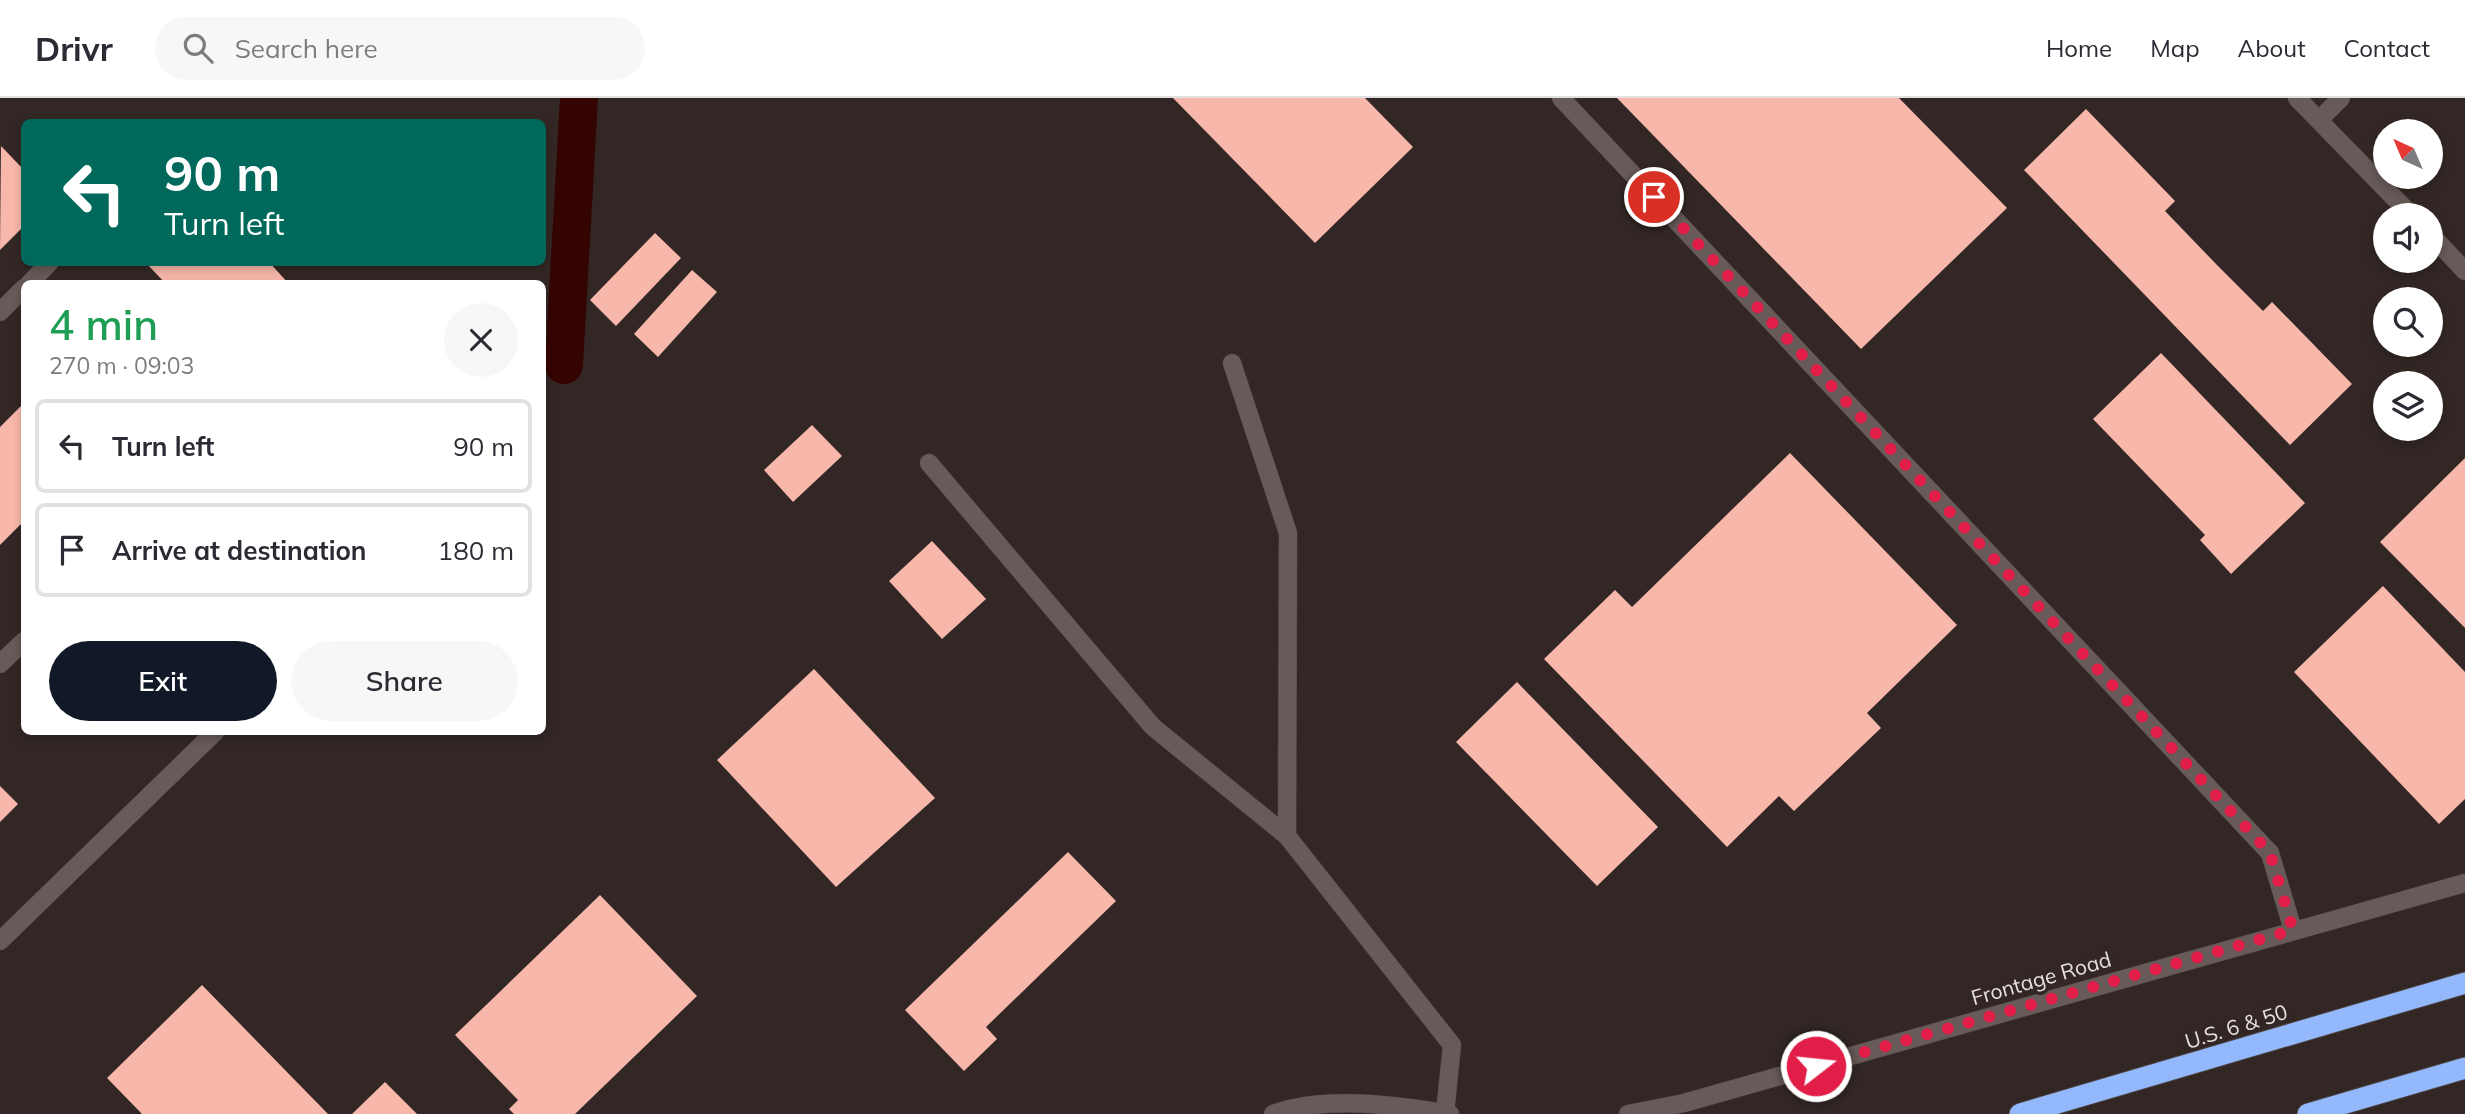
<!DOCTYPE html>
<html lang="en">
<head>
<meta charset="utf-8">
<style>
  :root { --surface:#fff; --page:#f7f7f7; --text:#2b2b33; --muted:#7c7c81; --line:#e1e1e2; --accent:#111827 }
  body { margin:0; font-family:Mulish,sans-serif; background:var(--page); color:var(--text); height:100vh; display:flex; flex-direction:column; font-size:26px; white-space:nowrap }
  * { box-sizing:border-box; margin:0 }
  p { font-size:23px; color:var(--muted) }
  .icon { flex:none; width:38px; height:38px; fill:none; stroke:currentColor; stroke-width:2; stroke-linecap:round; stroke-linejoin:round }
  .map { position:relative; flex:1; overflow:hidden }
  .sheet { position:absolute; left:21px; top:182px; width:525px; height:455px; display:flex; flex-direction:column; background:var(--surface); border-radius:10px; box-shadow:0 4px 10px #0003 }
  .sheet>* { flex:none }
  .hud { position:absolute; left:21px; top:21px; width:525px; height:147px; border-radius:10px; box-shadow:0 4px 10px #0003; background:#00695c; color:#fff; overflow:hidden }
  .needle { width:46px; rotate:316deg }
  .buttons { position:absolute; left:2373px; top:21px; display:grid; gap:14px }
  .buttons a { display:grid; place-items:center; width:70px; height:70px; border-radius:50%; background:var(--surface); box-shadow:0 4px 10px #0003; font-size:35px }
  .pin { position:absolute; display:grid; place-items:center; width:60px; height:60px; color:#fff; margin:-30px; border:4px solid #fff; border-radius:50%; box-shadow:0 2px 7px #0007 }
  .me { position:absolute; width:77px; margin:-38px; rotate:74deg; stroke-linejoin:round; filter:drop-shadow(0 0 5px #0008) }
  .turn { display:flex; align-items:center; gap:24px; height:147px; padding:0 28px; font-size:32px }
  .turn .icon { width:91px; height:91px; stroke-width:2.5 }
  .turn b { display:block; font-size:49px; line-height:60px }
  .round { display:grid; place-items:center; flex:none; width:74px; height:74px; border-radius:37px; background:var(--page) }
  .overview { display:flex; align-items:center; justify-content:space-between; height:119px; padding:0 28px }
  h1 { font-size:42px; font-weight:600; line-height:52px; color:#1e9e55 }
  .cta { display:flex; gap:14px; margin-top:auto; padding:14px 28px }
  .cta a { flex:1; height:80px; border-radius:42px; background:var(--accent); color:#fff; font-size:28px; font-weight:600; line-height:80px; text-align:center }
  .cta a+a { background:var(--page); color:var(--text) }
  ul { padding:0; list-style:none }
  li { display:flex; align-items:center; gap:21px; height:94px; margin:0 14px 10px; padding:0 14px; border:4px solid var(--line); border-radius:10px }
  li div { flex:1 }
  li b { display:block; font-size:26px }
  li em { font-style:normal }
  header { display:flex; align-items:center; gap:42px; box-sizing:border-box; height:98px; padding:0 35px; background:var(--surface); border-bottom:2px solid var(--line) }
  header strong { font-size:33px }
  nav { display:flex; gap:38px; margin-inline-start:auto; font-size:24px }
  .search { width:490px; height:63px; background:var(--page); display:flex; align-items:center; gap:18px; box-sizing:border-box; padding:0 24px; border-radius:38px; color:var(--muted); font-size:26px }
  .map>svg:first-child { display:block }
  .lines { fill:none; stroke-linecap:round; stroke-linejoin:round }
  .canal { stroke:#340401; stroke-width:38 }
  .building { fill:#f7b7aa }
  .minor-casing { stroke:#4b4240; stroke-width:19 }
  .highway-casing { stroke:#4b4240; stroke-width:23 }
  .minor { stroke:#675a58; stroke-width:18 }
  .highway { stroke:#93b8fb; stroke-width:21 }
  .route { stroke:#e11d48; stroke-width:12; stroke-dasharray:0 21.6 }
  .labels { text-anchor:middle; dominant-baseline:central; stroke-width:7; stroke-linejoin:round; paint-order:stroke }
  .street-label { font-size:21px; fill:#e7e0de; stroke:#322725 }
</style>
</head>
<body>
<header>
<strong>Drivr</strong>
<div class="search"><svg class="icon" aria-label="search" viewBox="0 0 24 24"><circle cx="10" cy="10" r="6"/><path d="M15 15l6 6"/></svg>Search here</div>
<nav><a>Home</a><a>Map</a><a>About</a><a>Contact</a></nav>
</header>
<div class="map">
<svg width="2465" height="1016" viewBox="0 0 2465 1016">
  <rect width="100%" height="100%" fill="#322725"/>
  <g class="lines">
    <path class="canal" d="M 564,267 L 579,0"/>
  </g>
  <path class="building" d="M 1173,0 L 1365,0 L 1413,49 L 1315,145 Z
    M 1617,0 L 1899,0 L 2007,110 L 1861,251 Z
    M 2086,11 L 2175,103 L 2165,113 L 2217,167 L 2263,213 L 2272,204 L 2352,286 L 2290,347 L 2024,72 Z
    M 1,48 L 24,72 L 24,128 L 0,152 Z
    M 655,135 L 681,160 L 616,228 L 590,202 Z
    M 148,164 L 269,164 L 289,186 L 166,186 L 147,166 Z
    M 692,172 L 717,194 L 658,259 L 634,236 Z
    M 2161,255 L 2305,405 L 2231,476 L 2200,442 L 2205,437 L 2093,321 Z
    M 24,305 L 24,423 L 0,447 L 0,329 Z
    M 812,327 L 842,358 L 793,404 L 764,372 Z
    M 1790,355 L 1957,527 L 1867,615 L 1881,630 L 1794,713 L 1779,698 L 1727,749 L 1544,561 L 1615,492 L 1632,509 Z
    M 2465,360 L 2465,530 L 2380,444 Z
    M 932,443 L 986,501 L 942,541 L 889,483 Z
    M 2383,488 L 2465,574 L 2465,701 L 2439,726 L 2294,574 Z
    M 814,571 L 935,700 L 836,789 L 717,662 Z
    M 1517,584 L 1658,729 L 1597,788 L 1456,644 Z
    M 0,688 L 18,706 L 0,724 Z
    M 1068,754 L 1116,803 L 986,929 L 997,941 L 964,973 L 905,912 Z
    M 600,797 L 697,898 L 575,1016 L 514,1016 L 509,1011 L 518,1002 L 455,937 Z
    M 202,887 L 328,1016 L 142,1016 L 107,980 Z
    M 385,984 L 417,1016 L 352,1016 Z"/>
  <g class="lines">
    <g class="minor-casing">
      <path id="minor" d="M 1561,0 L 2270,755 L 2293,832
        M 2297,0 L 2411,117
        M 2319,22 L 2341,0
        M 2431,137 L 2465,173
        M 29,186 L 50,164
        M 0,214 L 24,190
        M 1232,265 L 1288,435 L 1287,738 L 1452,947 L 1445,1015
        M 929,365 L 1153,629 L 1287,738
        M 0,566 L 24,543
        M 0,843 L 215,634
        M 1273,1016 C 1324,997 1397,1007 1450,1016
        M 1628,1016 L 1684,1005 L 2465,785"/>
    </g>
    <g class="highway-casing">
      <path id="highway" d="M 2020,1016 L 2465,885
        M 2308,1016 L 2465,970"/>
    </g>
    <use href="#minor" class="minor"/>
    <use href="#highway" class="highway"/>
  </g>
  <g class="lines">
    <path class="route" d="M 1654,99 L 2270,755 L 2293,832 L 1816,968"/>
  </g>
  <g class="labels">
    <g class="street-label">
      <text transform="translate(2041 880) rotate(-16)">Frontage Road</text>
      <text transform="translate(2236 928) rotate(-17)">U.S. 6 &amp; 50</text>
    </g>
  </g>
</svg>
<div class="buttons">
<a><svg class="needle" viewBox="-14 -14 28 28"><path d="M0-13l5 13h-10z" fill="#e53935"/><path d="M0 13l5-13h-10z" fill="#7c7c81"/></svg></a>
<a><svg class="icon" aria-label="sound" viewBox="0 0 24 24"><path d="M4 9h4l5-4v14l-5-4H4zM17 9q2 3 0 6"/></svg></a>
<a><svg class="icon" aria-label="search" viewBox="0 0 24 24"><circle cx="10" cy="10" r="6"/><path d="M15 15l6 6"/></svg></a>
<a><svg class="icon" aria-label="layers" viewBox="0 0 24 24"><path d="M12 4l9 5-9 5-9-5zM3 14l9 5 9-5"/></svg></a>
</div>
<div class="pin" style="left:1654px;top:99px;background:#d93025"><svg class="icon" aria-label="arrive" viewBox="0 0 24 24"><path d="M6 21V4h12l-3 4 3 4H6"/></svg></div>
<svg class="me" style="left:1816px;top:968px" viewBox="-20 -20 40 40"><circle r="17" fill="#e11d48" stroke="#fff" stroke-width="3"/><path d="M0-11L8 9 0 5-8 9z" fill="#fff"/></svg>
<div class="hud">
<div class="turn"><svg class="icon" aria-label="left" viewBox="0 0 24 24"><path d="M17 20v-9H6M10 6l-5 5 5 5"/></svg><div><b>90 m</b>Turn left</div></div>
</div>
<section class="sheet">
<div class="overview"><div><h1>4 min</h1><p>270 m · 09:03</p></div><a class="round"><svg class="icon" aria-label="close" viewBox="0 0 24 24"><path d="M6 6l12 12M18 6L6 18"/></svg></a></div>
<ul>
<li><svg class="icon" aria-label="left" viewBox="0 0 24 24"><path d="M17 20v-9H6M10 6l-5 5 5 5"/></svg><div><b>Turn left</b></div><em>90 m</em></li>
<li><svg class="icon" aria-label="arrive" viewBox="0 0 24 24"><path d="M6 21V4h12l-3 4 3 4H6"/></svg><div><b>Arrive at destination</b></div><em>180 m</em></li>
</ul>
<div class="cta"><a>Exit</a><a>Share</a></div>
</section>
</div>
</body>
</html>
